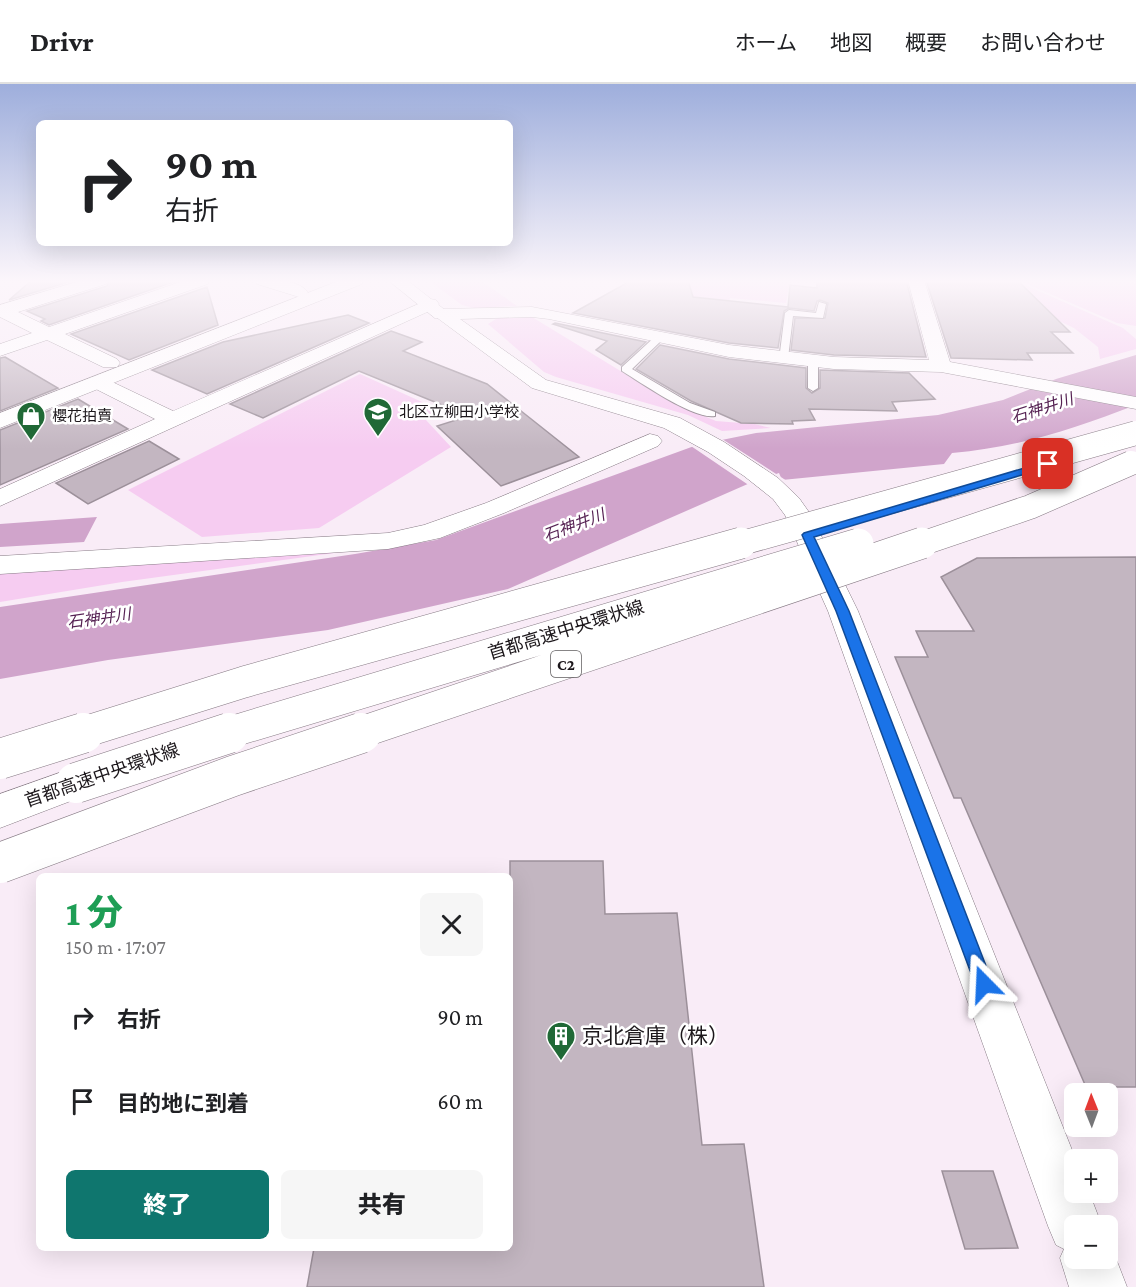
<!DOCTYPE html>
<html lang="ja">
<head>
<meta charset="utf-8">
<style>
  :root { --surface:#fff; --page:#f6f6f6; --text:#202124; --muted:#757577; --line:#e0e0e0; --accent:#0f766e }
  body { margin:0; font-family:"Crimson Pro","Noto Sans JP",serif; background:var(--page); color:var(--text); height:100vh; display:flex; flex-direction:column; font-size:22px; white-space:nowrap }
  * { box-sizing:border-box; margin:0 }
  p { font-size:20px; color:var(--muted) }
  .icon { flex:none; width:33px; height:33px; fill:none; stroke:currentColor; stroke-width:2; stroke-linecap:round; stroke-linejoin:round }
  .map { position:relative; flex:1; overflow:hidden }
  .panel { position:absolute; left:36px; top:789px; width:477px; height:378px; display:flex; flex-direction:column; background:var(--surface); border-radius:9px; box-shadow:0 6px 24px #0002 }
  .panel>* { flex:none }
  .banner { position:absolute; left:36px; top:36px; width:477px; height:126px; border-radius:9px; box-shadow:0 6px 24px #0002; background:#fff; color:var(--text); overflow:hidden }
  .needle { width:39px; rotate:359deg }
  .controls { position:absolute; left:1064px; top:999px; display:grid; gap:12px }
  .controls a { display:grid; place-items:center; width:54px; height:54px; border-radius:9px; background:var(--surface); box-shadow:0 6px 24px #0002; font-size:30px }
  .pin { position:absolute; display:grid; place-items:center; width:51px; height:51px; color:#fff; margin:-26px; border-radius:12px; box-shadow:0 3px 9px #0006 }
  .me { position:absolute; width:66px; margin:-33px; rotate:339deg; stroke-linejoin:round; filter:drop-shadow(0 0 4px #0008) }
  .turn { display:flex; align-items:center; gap:21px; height:126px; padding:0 30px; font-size:27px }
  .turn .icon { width:78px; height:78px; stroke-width:2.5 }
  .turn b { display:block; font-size:42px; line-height:51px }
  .round { display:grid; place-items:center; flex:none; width:63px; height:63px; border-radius:9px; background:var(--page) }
  .head { display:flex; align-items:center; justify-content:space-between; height:102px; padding:0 30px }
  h1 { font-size:36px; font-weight:800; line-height:45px; color:#1e9e55 }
  .action { display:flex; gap:12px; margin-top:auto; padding:12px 30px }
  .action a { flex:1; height:69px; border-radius:9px; background:var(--accent); color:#fff; font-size:24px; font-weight:800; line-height:69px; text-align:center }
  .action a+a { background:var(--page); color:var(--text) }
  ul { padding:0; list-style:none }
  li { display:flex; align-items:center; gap:18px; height:84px; padding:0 30px }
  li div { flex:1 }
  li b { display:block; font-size:22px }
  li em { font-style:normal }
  header { display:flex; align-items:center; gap:36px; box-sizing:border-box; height:84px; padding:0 30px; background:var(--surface); border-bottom:2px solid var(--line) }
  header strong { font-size:28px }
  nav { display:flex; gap:33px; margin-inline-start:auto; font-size:21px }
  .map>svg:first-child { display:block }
  .green { fill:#f6ccf1 }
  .water { fill:#d0a4cb }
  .pier { fill:#f9ecf7 }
  .building { fill:#c3b6c1; stroke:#9c909a; stroke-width:1.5 }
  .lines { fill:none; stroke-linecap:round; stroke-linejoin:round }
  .lane-casing { stroke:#867a84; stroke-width:2 }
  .street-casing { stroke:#867a84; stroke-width:1 }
  .secondary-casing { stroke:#867a84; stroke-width:1 }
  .primary-casing { stroke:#867a84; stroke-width:1 }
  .highway-casing { stroke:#867a84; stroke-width:1 }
  .lane { fill:#fff; fill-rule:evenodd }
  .street { fill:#fff; fill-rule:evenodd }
  .secondary { fill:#fff; fill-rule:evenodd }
  .primary { fill:#fff; fill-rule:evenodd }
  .highway { fill:#fff; fill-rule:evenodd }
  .highway-bridge-far2-casing { stroke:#867a84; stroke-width:25; stroke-linecap:butt }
  .highway-bridge-far1-casing { stroke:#867a84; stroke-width:32; stroke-linecap:butt }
  .highway-bridge-casing { stroke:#867a84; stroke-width:41; stroke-linecap:butt }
  .highway-bridge-far2 { stroke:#fff; stroke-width:24 }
  .highway-bridge-far1 { stroke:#fff; stroke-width:31 }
  .highway-bridge { stroke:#fff; stroke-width:40 }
  .route { fill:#1a73e8; stroke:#114b97; stroke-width:1.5 }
  .labels { text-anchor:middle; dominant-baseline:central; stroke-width:5; stroke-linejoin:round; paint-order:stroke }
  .far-poi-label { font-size:15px; fill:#1c171b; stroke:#fff; text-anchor:start }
  .far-water-label { font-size:16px; font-style:italic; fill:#562253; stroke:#fff }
  .shield { fill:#fff; stroke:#605d5f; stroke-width:1.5 }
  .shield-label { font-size:16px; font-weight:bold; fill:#1c171b }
  .street-label { font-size:18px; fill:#1c171b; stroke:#fff }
  .near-poi-label { font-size:21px; fill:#1c171b; stroke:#fff; text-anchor:start }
</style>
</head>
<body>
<header>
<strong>Drivr</strong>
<nav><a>ホーム</a><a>地図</a><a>概要</a><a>お問い合わせ</a></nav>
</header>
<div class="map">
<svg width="1136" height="1203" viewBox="0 0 1136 1203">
  <rect width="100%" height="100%" fill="#f9ecf7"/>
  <path class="green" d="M 428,196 L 480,196 L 517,222 L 474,224 L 462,221 Z
    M 679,196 L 790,196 L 786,219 L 730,214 L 717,257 L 690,251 Z
    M 1014,196 L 1123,244 L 1136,255 L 1136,265 L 1100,275 L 1098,263 L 1074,244 L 981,200 Z
    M 1018,196 L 1090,196 L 1136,199 L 1136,242 L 1117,239 Z
    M 499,233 L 532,233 L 673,319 L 716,337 L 754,340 L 771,344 L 722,347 L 688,331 L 556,293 L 544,288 L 488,240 Z
    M 360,290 L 442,327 L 426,336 L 451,363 L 319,444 L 202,453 L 128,406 Z
    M 378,463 L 122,498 L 0,518 L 0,487 Z"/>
  <path class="water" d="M 1136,271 L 1136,321 C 1073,345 1020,363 952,369 L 944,380 L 782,396 L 779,389 L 750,399 L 508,505 L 328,546 L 108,576 L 0,595 L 0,523 L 355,470 L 436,456 L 697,361 L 756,349 L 938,331 L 1003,316 L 1056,295 Z
    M 97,433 L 84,458 L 0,463 L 0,440 Z"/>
  <path class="pier" d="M 719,353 L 787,397 L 781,399 L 778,393 L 750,402 L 688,360 Z"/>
  <path class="building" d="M 32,196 L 75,196 L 9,216 Z
    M 110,196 L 179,196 L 49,241 L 41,237 L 45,235 L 27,227 L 107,202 Z
    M 632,196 L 688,196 L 693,213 L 788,223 L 790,201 L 817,204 L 817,196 L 906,196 L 926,273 L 834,271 L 791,266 L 795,234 L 825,234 L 828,219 L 820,216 L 817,217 L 814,227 L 789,224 L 784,227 L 778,264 L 729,259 L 573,229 Z
    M 926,196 L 1017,196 L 1070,248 L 1051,248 L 1073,269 L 1027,269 L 1032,276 L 951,274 Z
    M 207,203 L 218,241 L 129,276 L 71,250 Z
    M 348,231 L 369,239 L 207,310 L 152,286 L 223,258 Z
    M 555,239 L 646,258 L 621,281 L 596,266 L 607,257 L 553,240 Z
    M 391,247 L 422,258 L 403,267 L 487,300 L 579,373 L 501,402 L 437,342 L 469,332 L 359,287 L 263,334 L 230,320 Z
    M 660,261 L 729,275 L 806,284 L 806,304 L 812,309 L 820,304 L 820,286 L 909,289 L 935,315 L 892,318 L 897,327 L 809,325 L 815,336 L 792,337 L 793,340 L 741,339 L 691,317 L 636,285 Z
    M 5,273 L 58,304 L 0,327 L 0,274 Z
    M 78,315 L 128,345 L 0,401 L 0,346 Z
    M 149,357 L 179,375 L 88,420 L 56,399 Z
    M 1136,473 L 1136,1003 L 1086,1003 L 961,714 L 954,714 L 895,573 L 928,573 L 916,547 L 974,547 L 941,493 L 977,474 Z
    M 510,777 L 603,777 L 605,830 L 677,829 L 702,1061 L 744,1060 L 764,1203 L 307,1203 L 314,1164 L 510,1164 Z
    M 942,1087 L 993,1087 L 1018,1164 L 965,1165 Z"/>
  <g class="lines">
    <g class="lane-casing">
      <path id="lane" d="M 819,218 L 826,220 L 823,234 L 793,232 L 788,274 L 779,276 L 785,229 L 789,226 L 816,229 Z
        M 658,250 L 666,252 L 632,285 L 690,319 L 715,328 L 715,332 C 694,336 642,299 622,287 L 622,283 Z
        M 813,274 L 818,277 L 818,304 L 813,307 L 808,304 L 808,277 Z"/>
    </g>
    <g class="street-casing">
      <path id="street" d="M 83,196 L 108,196 L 106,200 L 18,228 L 49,243 L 186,196 L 210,196 L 208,200 L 65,250 L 117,275 L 120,279 L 117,283 L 103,283 L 47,256 L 0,272 L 0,260 L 32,249 L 0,233 L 0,221 Z
        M 255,196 C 271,196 296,194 308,208 L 305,212 L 299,213 L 257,200 Z
        M 908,196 L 924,196 L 950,278 L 1136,313 L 1136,325 L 941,288 L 834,285 L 729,273 L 549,235 L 532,233 L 460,235 L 546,296 L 680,334 L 724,358 L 778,394 L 799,414 L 811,431 L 858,527 L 1076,1076 L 1074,1076 L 1074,1108 L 1089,1108 L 1102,1142 L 1074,1142 L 1074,1174 L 1107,1174 L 1108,1154 L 1127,1203 L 1069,1203 L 1060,1174 L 1064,1165 L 1056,1161 L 1048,1142 L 828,527 L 785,431 L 773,415 L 744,392 L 708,368 L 664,344 L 532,304 L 432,230 L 435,226 L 441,225 L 532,223 L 729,261 L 834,273 L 929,276 Z
        M 430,215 L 436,216 L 439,220 L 436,224 L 0,422 L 0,405 L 155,335 L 90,302 L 87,298 L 90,294 L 97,292 L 104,294 L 173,327 Z
        M 650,350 L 658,352 L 662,357 L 658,362 L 504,429 L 440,454 L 388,465 L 0,490 L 0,472 L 388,449 L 424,441 L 486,419 Z"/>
    </g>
    <g class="secondary-casing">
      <path id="secondary" d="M 388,196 L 407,196 L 450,230 L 447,234 L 435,234 Z"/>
    </g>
    <g class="primary-casing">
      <path id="primary" d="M 341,196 L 364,196 L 362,200 L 0,344 L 0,329 Z"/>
    </g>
    <g class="highway-casing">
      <path id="highway" d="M 76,683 L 89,688 L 94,699 L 89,710 L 0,744 L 0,710 Z"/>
    </g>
    <use href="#lane" class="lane"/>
    <use href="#street" class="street"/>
    <use href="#secondary" class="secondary"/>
    <use href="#primary" class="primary"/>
    <use href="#highway" class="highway"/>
    <g class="highway-bridge-far2-casing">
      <path id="highway-bridge-far2" d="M 735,461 L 1136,349
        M 855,461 L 858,460
        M 918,461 L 1030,423 L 1131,379"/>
    </g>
    <g class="highway-bridge-far1-casing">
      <path id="highway-bridge-far1" d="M 78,650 L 244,598 L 741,459
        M 224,650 L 858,460
        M 356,650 L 922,459"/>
    </g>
    <g class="highway-bridge-casing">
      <path id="highway-bridge" d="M 0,675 L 83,649
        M 76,699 L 229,649
        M 0,779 L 233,692 L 361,649"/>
    </g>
    <use href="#highway-bridge-far2" class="highway-bridge-far2"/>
    <use href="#highway-bridge-far1" class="highway-bridge-far1"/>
    <use href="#highway-bridge" class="highway-bridge"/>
  </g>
  <linearGradient id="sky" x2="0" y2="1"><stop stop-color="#9eaedc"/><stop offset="0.54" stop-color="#fcf6fb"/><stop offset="1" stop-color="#fcf6fb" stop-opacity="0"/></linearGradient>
  <rect width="1136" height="365" fill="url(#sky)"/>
  <path class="route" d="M 1048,377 L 1053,380 L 1052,382 L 814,453 L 849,527 L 993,900 L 990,907 L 984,909 L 977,907 L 975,900 L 836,527 L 802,451 L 804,449 Z"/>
  <defs>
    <g id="school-pin" transform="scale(1.5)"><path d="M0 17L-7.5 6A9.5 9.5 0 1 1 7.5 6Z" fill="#206936" stroke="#fff"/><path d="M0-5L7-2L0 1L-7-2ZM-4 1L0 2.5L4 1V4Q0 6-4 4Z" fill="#fff"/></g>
    <g id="shop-pin" transform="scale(1.5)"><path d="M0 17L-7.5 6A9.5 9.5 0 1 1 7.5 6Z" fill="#206936" stroke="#fff"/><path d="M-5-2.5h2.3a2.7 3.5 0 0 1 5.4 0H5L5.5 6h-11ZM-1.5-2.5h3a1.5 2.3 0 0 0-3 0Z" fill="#fff"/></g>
    <g id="building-pin" transform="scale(1.5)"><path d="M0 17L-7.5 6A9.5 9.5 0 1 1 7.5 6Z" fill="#206936" stroke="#fff"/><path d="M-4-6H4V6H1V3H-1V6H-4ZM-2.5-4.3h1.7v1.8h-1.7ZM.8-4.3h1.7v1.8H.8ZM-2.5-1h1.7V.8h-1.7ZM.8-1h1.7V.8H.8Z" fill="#fff"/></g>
  </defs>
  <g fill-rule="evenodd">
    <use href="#school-pin" x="378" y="328"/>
    <use href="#shop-pin" x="31" y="332"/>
    <use href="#building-pin" x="561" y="952"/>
  </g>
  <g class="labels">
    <g class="far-poi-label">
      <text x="399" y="328">北区立柳田小学校</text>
      <text x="52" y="332">櫻花拍賣</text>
    </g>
    <g class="far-water-label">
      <text transform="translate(1042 324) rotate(-18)">石神井川</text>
      <text transform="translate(574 441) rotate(-21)">石神井川</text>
      <text transform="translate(99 534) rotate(-8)">石神井川</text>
    </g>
    <rect class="shield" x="551" y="567" width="30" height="26" rx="4.5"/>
    <g class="shield-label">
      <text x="566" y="580">C2</text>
    </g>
    <g class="street-label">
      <text transform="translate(566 546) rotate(-17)">首都高速中央環状線</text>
      <text transform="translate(102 691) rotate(-19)">首都高速中央環状線</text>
    </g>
    <g class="near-poi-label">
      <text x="582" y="952">京北倉庫（株）</text>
    </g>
  </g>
</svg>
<div class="controls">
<a><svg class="needle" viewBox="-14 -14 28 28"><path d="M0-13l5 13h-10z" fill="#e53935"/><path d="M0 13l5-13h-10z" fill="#757577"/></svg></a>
<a>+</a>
<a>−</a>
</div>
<div class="pin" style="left:1048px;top:380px;background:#d93025"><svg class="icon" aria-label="arrive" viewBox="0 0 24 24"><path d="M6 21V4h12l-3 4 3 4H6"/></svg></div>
<svg class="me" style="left:984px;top:900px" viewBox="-20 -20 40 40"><path d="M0-17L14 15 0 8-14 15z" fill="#1a73e8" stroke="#fff" stroke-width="4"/></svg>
<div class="banner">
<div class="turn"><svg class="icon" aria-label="right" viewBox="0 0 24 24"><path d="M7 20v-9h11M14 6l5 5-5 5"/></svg><div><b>90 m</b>右折</div></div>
</div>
<section class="panel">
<div class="head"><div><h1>1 分</h1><p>150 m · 17:07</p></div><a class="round"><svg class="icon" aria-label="close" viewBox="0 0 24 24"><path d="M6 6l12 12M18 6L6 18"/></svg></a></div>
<ul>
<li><svg class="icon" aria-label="right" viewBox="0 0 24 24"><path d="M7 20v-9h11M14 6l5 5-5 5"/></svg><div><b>右折</b></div><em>90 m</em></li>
<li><svg class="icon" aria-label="arrive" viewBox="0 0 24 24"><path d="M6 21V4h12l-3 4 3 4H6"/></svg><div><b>目的地に到着</b></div><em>60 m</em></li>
</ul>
<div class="action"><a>終了</a><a>共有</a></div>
</section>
</div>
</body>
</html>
